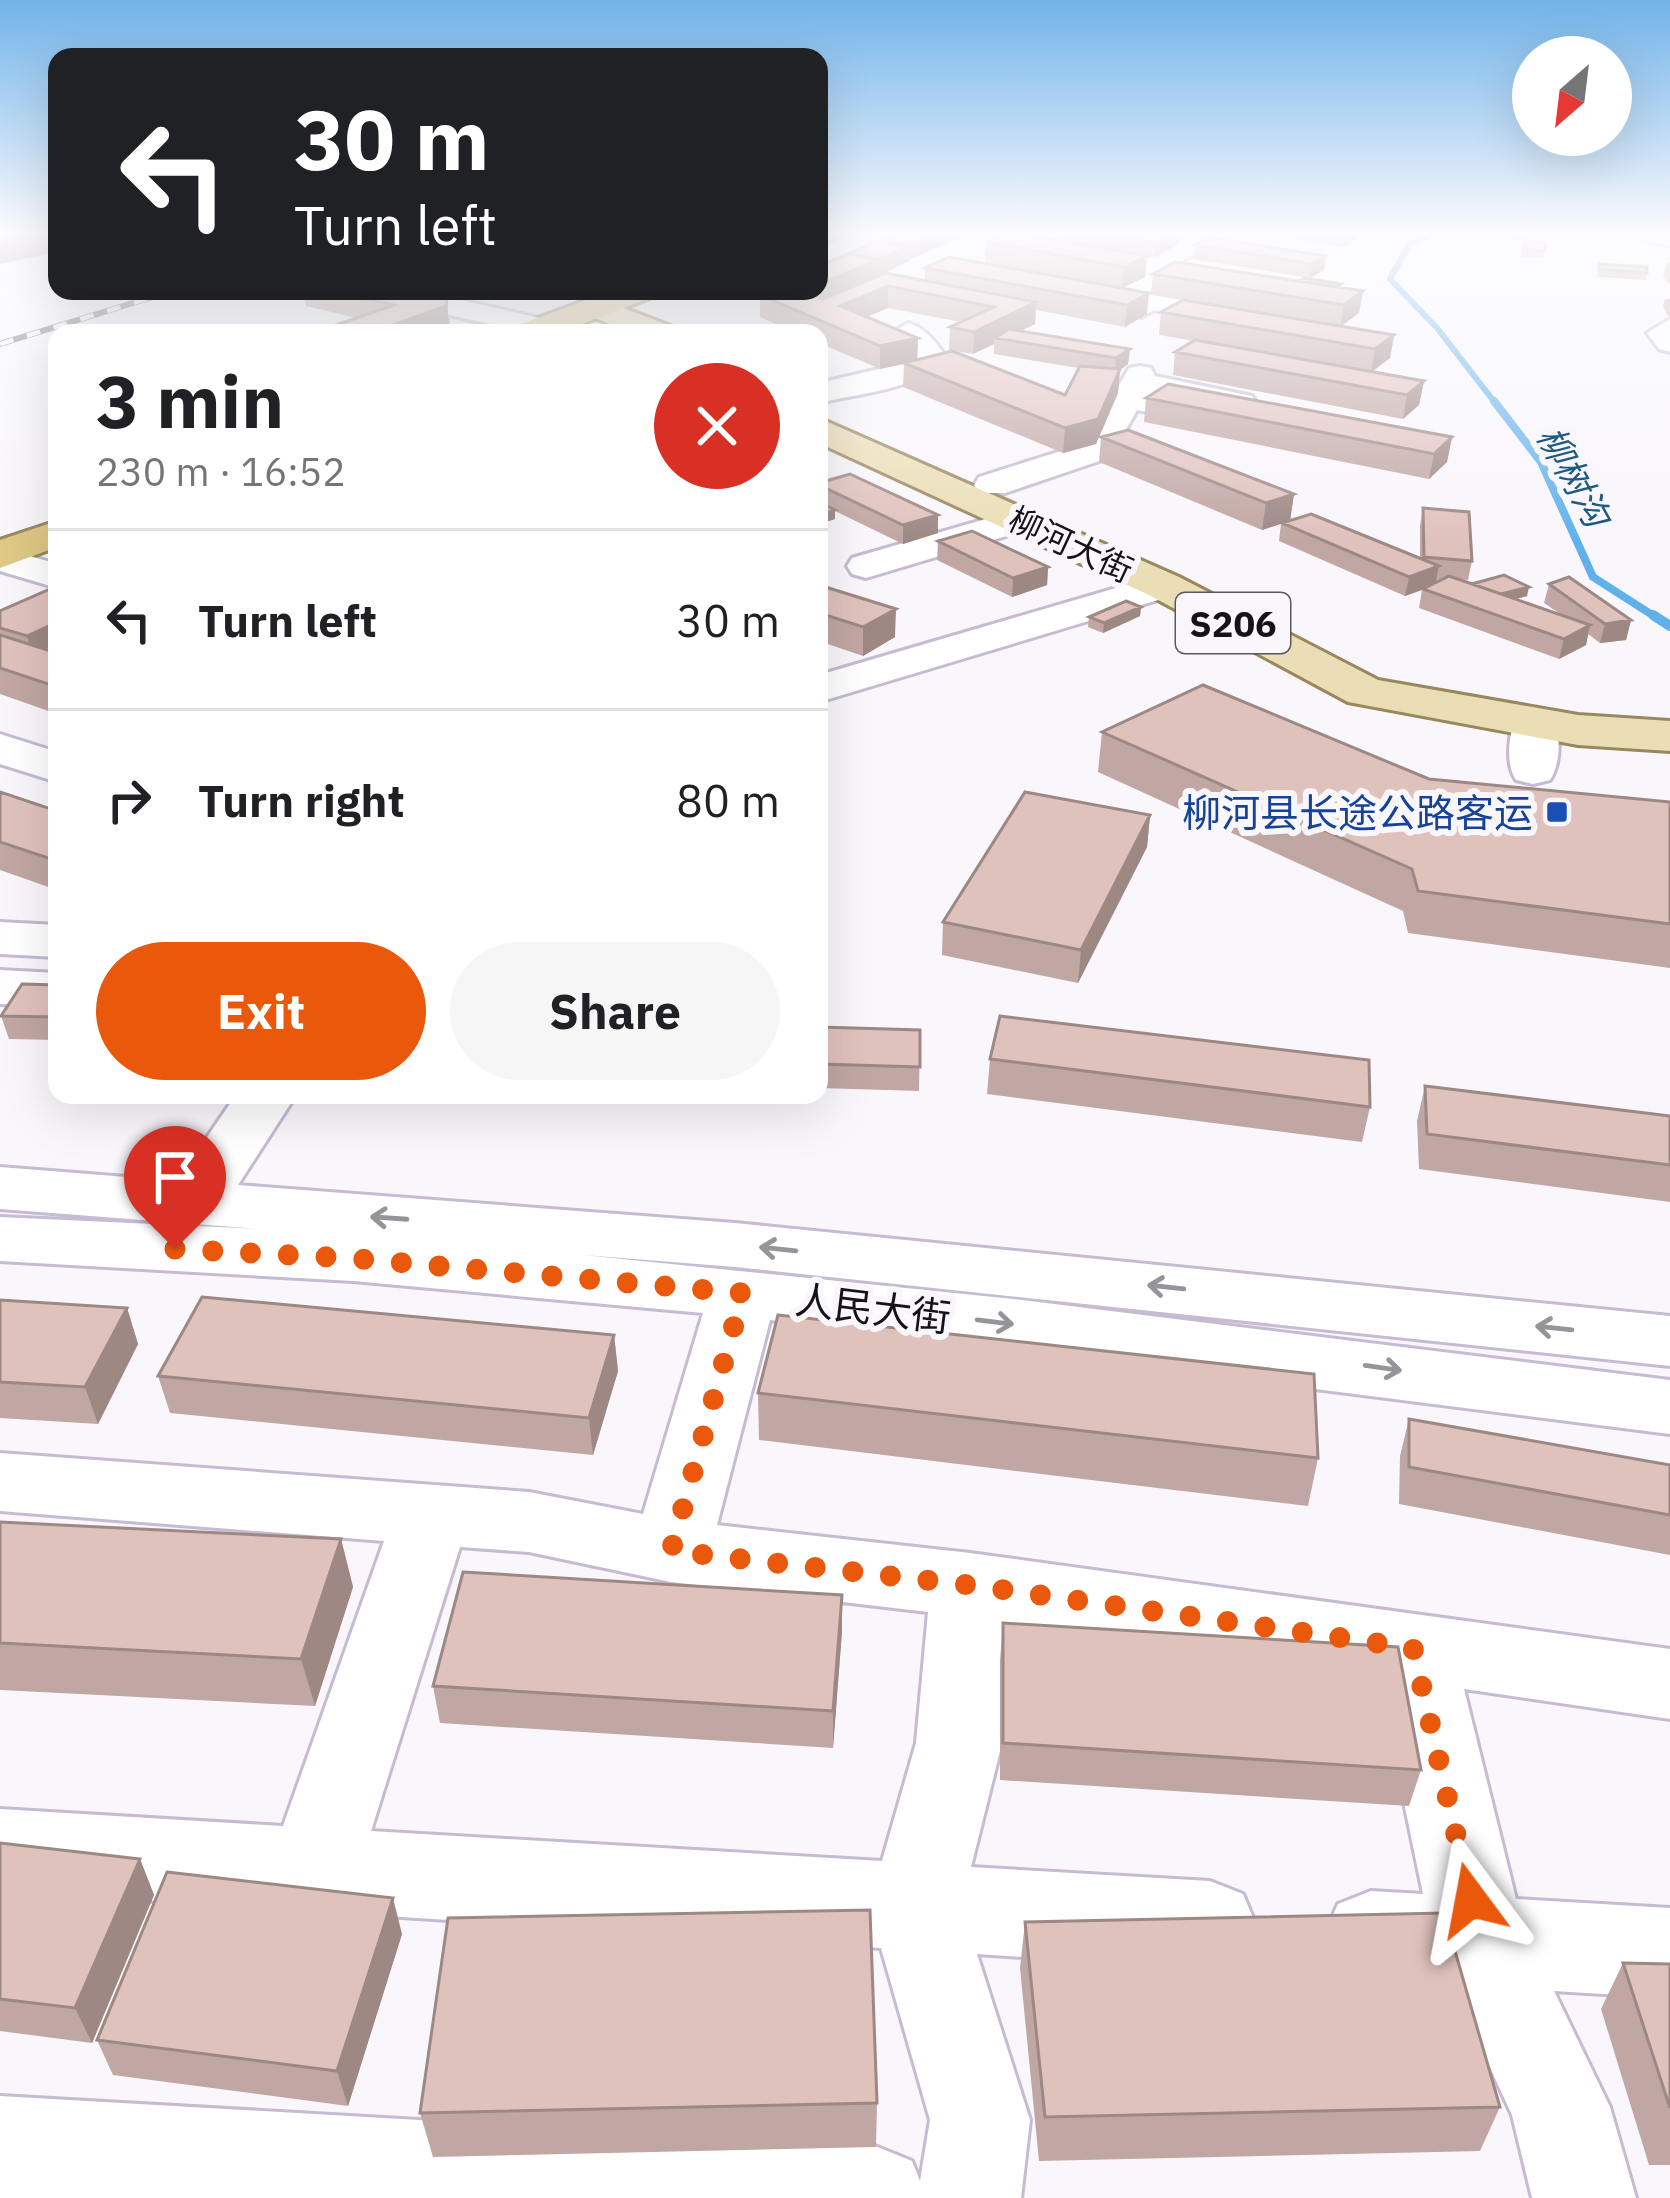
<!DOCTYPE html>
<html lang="en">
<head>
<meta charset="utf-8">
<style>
  :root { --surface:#fff; --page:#f6f6f6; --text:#202124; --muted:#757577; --line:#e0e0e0; --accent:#ea580c }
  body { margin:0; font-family:"IBM Plex Sans","Noto Sans SC",sans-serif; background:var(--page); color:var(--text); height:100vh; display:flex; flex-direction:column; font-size:45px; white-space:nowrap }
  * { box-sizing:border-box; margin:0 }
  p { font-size:39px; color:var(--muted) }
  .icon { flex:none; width:66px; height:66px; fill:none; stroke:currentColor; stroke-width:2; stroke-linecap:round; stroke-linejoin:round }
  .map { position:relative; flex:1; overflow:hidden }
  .sheet { position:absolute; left:48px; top:324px; width:780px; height:780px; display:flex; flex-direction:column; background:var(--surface); border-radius:24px; box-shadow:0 12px 48px #0002 }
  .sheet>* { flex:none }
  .top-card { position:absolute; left:48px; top:48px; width:780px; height:252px; border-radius:24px; box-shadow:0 12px 48px #0002; background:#202124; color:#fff; overflow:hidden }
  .needle { width:78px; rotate:208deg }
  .tools { position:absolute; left:1512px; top:36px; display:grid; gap:24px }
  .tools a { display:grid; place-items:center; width:120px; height:120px; border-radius:50%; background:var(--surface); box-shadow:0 12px 48px #0002; font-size:60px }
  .pin { position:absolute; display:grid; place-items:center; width:102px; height:102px; color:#fff; margin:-123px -51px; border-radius:50% 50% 50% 0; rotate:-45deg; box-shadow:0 0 12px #0007 }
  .pin .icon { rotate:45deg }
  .me { position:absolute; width:132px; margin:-66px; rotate:347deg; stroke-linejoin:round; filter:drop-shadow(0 0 9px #0008) }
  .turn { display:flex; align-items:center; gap:42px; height:252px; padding:0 48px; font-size:54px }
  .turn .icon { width:156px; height:156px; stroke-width:2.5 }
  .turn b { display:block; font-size:84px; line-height:102px }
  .round { display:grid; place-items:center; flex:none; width:126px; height:126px; border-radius:63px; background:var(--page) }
  .head { display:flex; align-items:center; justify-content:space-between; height:204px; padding:0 48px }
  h1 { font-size:72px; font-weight:700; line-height:90px }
  .button { display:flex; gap:24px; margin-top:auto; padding:24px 48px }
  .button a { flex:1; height:138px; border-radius:72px; background:var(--accent); color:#fff; font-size:48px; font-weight:700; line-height:138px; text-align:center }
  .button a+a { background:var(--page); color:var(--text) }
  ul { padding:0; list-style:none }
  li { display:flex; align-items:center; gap:36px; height:180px; padding:0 48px; border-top:3px solid var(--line) }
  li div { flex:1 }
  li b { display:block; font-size:45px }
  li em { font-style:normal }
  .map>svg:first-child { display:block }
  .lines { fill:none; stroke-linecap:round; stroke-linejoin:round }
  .stream-far2 { stroke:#60b1eb; stroke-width:6 }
  .stream-far1 { stroke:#60b1eb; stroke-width:8 }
  .stream { stroke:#60b1eb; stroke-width:10 }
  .minor-casing { stroke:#c6bbd3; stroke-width:6 }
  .major-casing { stroke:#98885f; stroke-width:6 }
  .highway-casing { stroke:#98885f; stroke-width:6 }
  .minor { fill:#fff; fill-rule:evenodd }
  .major { fill:#ebdeb5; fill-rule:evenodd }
  .highway { fill:#dec884; fill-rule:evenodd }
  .rail-casing { stroke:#656269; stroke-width:6 }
  .rail { stroke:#f9f7fc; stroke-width:4.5; stroke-dasharray:14; stroke-linecap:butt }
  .wall { fill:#c1a7a3; fill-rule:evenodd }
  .shaded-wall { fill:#9d8884 }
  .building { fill:#e0c2bd; stroke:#9d8884; stroke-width:3 }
  .oneway { stroke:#969498 }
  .route { stroke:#ea580c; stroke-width:21; stroke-dasharray:0 37.8 }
  .transit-dot { fill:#1a4fb4; stroke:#f9f7fc; stroke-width:4.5 }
  .labels { text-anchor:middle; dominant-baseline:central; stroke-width:12; stroke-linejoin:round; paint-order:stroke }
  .far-street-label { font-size:33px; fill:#16121a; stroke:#f9f7fc }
  .far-water-label { font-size:36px; font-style:italic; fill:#1e5a81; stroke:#f9f7fc }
  .shield { fill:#f9f7fc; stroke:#5a575e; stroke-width:3 }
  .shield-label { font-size:36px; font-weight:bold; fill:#16121a }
  .transit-label { font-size:39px; fill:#164399; stroke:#f9f7fc; text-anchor:end }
  .street-label { font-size:39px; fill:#16121a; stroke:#f9f7fc }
</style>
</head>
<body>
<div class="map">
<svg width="1670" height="2198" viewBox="0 0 1670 2198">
  <rect width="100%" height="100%" fill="#f9f7fc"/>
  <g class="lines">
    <path class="stream-far2" d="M 1434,233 L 1409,244 L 1390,279 L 1437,328 L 1496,404"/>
    <path class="stream-far1" d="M 1494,401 L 1541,462 L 1593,577 L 1657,618"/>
    <path class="stream" d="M 1653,615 L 1670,626"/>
    <g class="minor-casing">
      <path id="minor" d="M 1197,233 L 1230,233 L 1161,273 L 1151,292 L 1267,313 L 1272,319 L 1267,325 L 1257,328 L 1154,310 L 1141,317 L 1112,302 L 1058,292 L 1054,286 L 1068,278 L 1122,287 L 1133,280 L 1138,263 Z
        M 1632,233 L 1670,233 L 1670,246 L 1636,238 Z
        M 384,291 L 421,291 L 553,321 L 558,327 L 554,333 L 530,333 L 385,301 Z
        M 1670,319 L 1670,352 L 1659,349 L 1647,333 Z
        M 908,323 C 924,327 937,343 946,357 C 920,390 859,393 819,403 L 819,383 L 900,364 L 913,355 L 893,332 Z
        M 1140,366 L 1151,368 L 1155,376 L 1252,396 L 1257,403 L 1240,413 L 1243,417 L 1239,424 L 1227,427 L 1137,410 L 1111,457 L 1005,493 L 979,493 L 974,485 L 979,477 L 1086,443 L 1129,368 Z
        M 1020,509 L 1033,512 L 1039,520 L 1033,528 L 866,578 L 852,574 L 847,566 L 852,558 Z
        M 0,547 L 57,564 L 57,588 L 0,571 Z
        M 1164,574 L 1178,578 L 1184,586 L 1178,594 L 819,702 L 819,675 Z
        M 1535,709 L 1551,713 C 1562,730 1561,764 1550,780 L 1533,784 L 1516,780 C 1505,764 1508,730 1519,713 Z
        M 0,734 L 57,752 L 57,782 L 0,764 Z
        M 0,922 L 57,925 L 57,957 L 0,954 Z
        M 0,970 L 57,973 L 57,1007 L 0,1004 Z
        M 236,1095 L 296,1095 L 238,1185 L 735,1223 L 1670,1316 L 1670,1366 L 735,1267 L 583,1255 L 1013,1299 L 1670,1380 L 1670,1434 L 770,1320 L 717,1525 L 970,1553 L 1670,1649 L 1670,1719 L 1464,1689 L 1516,1899 L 1670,1908 L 1670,1998 L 1554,1991 L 1610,2107 L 1636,2198 L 1532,2198 L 1512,2115 L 1452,1985 L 1371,1979 L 1338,1966 L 1324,1935 L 1338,1904 L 1371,1891 L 1423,1894 L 1378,1677 L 1008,1623 L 1002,1743 L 971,1867 L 1210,1881 L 1243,1894 L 1256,1925 L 1243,1956 L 1210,1969 L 977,1954 L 1030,2120 L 1021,2198 L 0,2198 L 0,2096 L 875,2146 L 912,2161 L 920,2181 L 930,2120 L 881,1948 L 0,1891 L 0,1809 L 283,1826 L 384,1541 L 0,1511 L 0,1453 L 529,1492 L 643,1514 L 703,1313 L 353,1281 L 0,1261 L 0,1217 L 260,1229 L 0,1209 L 0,1167 L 177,1181 ZM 460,1547 L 529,1552 L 671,1582 L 928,1612 L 916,1743 L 882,1861 L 371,1831 Z"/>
    </g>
    <g class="major-casing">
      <path id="major" d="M 597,298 L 671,326 L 675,333 L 631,333 L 586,314 L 581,307 L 586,300 Z
        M 819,418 L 1179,577 L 1378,680 L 1578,715 L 1670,721 L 1670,751 L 1578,745 L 1348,702 L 1149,595 L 819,443 Z"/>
    </g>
    <g class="highway-casing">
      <path id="highway" d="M 819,233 L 844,233 L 819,246 Z
        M 611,291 L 654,291 L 650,298 L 558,333 L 512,333 L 516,326 Z
        M 57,521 L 57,547 L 0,568 L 0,540 Z"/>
    </g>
    <use href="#minor" class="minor"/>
    <use href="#major" class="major"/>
    <use href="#highway" class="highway"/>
    <g class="rail-casing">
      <path id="rail" d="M 0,344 L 172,291"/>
    </g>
    <use href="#rail" class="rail"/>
  </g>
  <path class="wall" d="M 973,233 L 909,258 L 909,261 L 879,276 L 925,281 L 925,268 L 1114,286 L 985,263 L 986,242 L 1023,233 L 1052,233 L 1047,236 L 1047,238 L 1059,240 L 1059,233 L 1178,233 L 1177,245 L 1155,257 L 1130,253 L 1147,256 L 1145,277 L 1122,288 L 1147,314 L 1125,327 L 1036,310 L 1035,324 L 1021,331 L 1130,349 L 1128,364 L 1120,370 L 1118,393 L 1096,444 L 1063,453 L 903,387 L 904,364 L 880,369 L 819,343 L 819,333 L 796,333 L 760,317 L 760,295 L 883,242 L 883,240 ZM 888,308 L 961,322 L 950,327 L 949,350 L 973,354 L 994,344 L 994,354 L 1078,368 L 1065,395 L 917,360 L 918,338 L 866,317 Z
    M 1254,233 L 1357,233 L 1355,241 L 1343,247 Z
    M 1506,233 L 1527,233 L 1525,240 L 1506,239 Z
    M 1524,241 L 1546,243 L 1543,258 L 1521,257 Z
    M 1195,245 L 1326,256 L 1324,270 L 1310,278 L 1193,259 Z
    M 1667,262 L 1670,262 L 1670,284 L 1663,277 Z
    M 1599,264 L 1647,273 L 1646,280 L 1597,277 Z
    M 1153,274 L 1341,284 L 1341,288 L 1359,313 L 1341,326 L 1394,335 L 1390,358 L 1372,372 L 1424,381 L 1419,405 L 1403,419 L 1173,375 L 1175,352 L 1194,341 L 1159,335 L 1161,312 L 1181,300 L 1151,295 Z
    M 304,291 L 418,291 L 450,319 L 449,328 L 435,333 L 313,333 L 357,318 L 306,306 Z
    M 1665,299 L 1670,299 L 1670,316 L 1668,316 L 1663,306 Z
    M 1146,398 L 1452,437 L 1447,462 L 1429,479 L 1144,422 Z
    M 1101,437 L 1294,494 L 1290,520 L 1420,559 L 1420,526 L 1423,508 L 1472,561 L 1468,580 L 1458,579 L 1527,596 L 1515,599 L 1562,615 L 1544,603 L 1549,584 L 1631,620 L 1626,640 L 1600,643 L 1588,634 L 1586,645 L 1559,659 L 1419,608 L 1422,590 L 1405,596 L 1279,541 L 1281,523 L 1262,530 L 1099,462 Z
    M 819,483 L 938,533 L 903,544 L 835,511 L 835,519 L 819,524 Z
    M 938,541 L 1048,567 L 1047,585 L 1012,597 L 937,560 Z
    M 819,585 L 895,637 L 863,656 L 819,641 Z
    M 1141,607 L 1140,616 L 1103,633 L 1088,627 L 1089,617 Z
    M 0,611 L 45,650 L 57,653 L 57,714 L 0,694 Z
    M 1102,732 L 1429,779 L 1670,802 L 1670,968 L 1408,933 L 1403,911 L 1098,772 Z
    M 0,792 L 57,811 L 57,890 L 0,870 Z
    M 1150,815 L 1147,847 L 1078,983 L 942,955 L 943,922 Z
    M 57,985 L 57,1040 L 9,1039 L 1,1016 Z
    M 819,1027 L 920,1030 L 919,1091 L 819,1088 Z
    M 990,1059 L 1370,1107 L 1362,1142 L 987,1094 Z
    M 1425,1086 L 1670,1116 L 1670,1202 L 1419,1169 L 1417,1121 Z
    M 0,1300 L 127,1308 L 138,1344 L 98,1424 L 0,1418 Z
    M 614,1335 L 618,1371 L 593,1455 L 170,1413 L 158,1376 Z
    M 758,1393 L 1318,1458 L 1308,1506 L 759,1440 Z
    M 1409,1419 L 1670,1465 L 1670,1555 L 1399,1504 L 1400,1456 Z
    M 0,1522 L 341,1539 L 353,1587 L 315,1706 L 0,1690 Z
    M 842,1595 L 842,1631 L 833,1748 L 440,1723 L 433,1686 Z
    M 1003,1623 L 1421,1770 L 1409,1806 L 1000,1780 L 1000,1660 Z
    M 0,1843 L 140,1859 L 154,1895 L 92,2043 L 0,2031 Z
    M 1025,1922 L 1500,2107 L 1480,2151 L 1039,2161 L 1020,1968 Z
    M 402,1934 L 348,2106 L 113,2075 L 97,2040 Z
    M 1623,1963 L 1670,1964 L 1670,2165 L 1649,2165 L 1601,2009 Z
    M 877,2103 L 876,2147 L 433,2157 L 420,2113 Z"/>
  <path class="shaded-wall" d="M 16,233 L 57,233 L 57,252 L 0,264 L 0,236 Z
    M 940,233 L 973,233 L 910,259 L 911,245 Z
    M 1175,233 L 1178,233 L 1177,245 L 1155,257 L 1156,243 Z
    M 1347,233 L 1357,233 L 1355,241 L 1343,247 Z
    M 909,247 L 909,261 L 879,274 L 879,280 L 804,313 L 804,291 L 819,291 L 819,285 Z
    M 1147,256 L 1145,277 L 1122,288 L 1124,267 Z
    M 1326,256 L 1324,270 L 1310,278 L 1312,264 Z
    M 888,286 L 888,308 L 840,328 L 840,306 Z
    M 1363,291 L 1359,313 L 1340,327 L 1344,305 Z
    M 1149,293 L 1147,314 L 1125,327 L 1127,305 Z
    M 447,297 L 449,328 L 435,333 L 371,333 Z
    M 1036,302 L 1035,324 L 1003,339 L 995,338 L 994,344 L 973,354 L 974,332 Z
    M 1394,335 L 1390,358 L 1371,372 L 1375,349 Z
    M 918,338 L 917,361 L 880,369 L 880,346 Z
    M 1130,349 L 1128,364 L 1120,370 L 1118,393 L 1096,444 L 1063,453 L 1065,428 L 1115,374 L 1116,358 Z
    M 1424,381 L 1419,405 L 1403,419 L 1407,395 Z
    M 1452,437 L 1447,462 L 1429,479 L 1434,454 Z
    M 1294,494 L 1290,521 L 1262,530 L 1266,503 Z
    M 835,510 L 835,519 L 819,524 L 819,515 Z
    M 938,515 L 938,533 L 903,544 L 903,525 Z
    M 1439,566 L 1435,585 L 1405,596 L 1409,577 Z
    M 1048,567 L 1047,585 L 1012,597 L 1013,578 Z
    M 1529,587 L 1527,596 L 1489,607 L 1491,597 Z
    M 1141,607 L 1140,616 L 1103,633 L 1104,623 Z
    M 896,609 L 895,637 L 863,656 L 863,627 Z
    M 1631,620 L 1626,640 L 1600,643 L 1605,624 Z
    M 57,622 L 57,644 L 32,656 L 27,636 Z
    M 1590,625 L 1586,645 L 1559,659 L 1564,639 Z
    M 1150,815 L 1147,847 L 1078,983 L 1081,950 Z
    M 127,1308 L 138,1344 L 98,1424 L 85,1387 Z
    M 614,1335 L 618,1371 L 593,1455 L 589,1418 Z
    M 341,1539 L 353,1587 L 315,1706 L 301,1659 Z
    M 842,1595 L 842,1631 L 833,1748 L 833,1711 Z
    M 140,1859 L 154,1895 L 92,2043 L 75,2008 Z
    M 393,1898 L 402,1934 L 348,2106 L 337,2071 Z"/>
  <path class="building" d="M 900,233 L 940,233 L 911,245 L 883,240 Z
    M 1007,233 L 1016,233 L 1147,256 L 1124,267 L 986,242 Z
    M 1023,233 L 1040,233 L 1047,234 L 1040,237 L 1021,234 Z
    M 1094,233 L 1175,233 L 1156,243 Z
    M 1209,237 L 1326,256 L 1312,264 L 1195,245 Z
    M 877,241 L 909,247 L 879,260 L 848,254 Z
    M 1524,241 L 1546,243 L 1544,251 L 1523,249 Z
    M 848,254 L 879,259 L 819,285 L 819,266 Z
    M 949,257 L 1149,293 L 1127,305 L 925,268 Z
    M 1175,262 L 1363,291 L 1344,305 L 1153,274 Z
    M 1599,264 L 1647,267 L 1647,273 L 1599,269 Z
    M 885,273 L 1036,302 L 974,332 L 950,327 L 994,307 L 888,286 L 840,306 L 918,338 L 880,346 L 760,295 L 766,291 L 804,291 L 823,299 Z
    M 1304,278 L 1341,284 L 1337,287 L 1299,281 Z
    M 332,291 L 418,291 L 447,297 L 446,306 L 371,333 L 313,333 L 394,305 Z
    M 1183,300 L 1394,335 L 1375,349 L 1161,312 Z
    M 1009,329 L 1130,349 L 1116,358 L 995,338 Z
    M 1195,340 L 1424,381 L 1407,395 L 1175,352 Z
    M 952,351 L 1065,395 L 1080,366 L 1120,369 L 1098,419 L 1065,428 L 904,363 Z
    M 1168,384 L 1452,437 L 1434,454 L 1146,398 Z
    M 1128,430 L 1294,494 L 1266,503 L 1101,437 Z
    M 850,474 L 938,515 L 903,525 L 819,485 L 819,483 Z
    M 819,502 L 835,510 L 819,515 Z
    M 1423,508 L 1469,512 L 1472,561 L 1424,557 Z
    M 1311,514 L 1439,566 L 1409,577 L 1282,523 Z
    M 972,531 L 1048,567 L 1013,578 L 938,541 Z
    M 1504,575 L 1529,587 L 1501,594 L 1472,584 Z
    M 1449,576 L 1590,625 L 1564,639 L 1423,589 Z
    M 1569,577 L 1631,620 L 1605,624 L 1549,584 Z
    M 819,585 L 896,609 L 863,627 L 819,613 Z
    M 57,586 L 57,622 L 27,636 L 0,628 L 0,611 Z
    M 1126,601 L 1141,607 L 1104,623 L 1089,617 Z
    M 0,635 L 57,653 L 57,687 L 0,668 Z
    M 1203,685 L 1429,779 L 1670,802 L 1670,924 L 1418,891 L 1412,869 L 1102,732 Z
    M 0,792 L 57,811 L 57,861 L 0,842 Z
    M 1025,792 L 1150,815 L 1081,950 L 943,922 Z
    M 22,984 L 57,985 L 57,1017 L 1,1016 Z
    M 1000,1016 L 1369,1060 L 1370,1107 L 990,1059 Z
    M 819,1027 L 920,1030 L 920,1067 L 819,1064 Z
    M 1425,1086 L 1670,1116 L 1670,1165 L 1427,1134 Z
    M 202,1297 L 614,1335 L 589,1418 L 158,1376 Z
    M 0,1300 L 127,1308 L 85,1387 L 0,1382 Z
    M 778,1315 L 1314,1374 L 1318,1458 L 758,1393 Z
    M 1409,1419 L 1670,1465 L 1670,1515 L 1409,1467 Z
    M 0,1522 L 341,1539 L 301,1659 L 0,1643 Z
    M 463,1572 L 842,1595 L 833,1711 L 433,1686 Z
    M 1003,1623 L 1398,1647 L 1421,1770 L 1003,1743 Z
    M 0,1843 L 140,1859 L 75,2008 L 0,1999 Z
    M 167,1872 L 393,1898 L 337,2071 L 97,2040 Z
    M 870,1910 L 877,2103 L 420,2113 L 448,1918 Z
    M 1444,1913 L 1500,2107 L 1045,2117 L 1025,1922 Z
    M 1623,1963 L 1670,1964 L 1670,2108 Z"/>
  <defs><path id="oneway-shaft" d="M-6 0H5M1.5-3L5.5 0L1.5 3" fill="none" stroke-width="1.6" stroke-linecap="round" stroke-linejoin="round" transform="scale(3)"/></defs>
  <g class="oneway">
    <use href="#oneway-shaft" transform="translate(389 1218) rotate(-176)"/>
    <use href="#oneway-shaft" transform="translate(778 1249) rotate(-174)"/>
    <use href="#oneway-shaft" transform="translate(1166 1287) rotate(-174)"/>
    <use href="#oneway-shaft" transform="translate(995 1322) rotate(7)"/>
    <use href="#oneway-shaft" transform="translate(1554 1328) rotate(-174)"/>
    <use href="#oneway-shaft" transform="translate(1383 1368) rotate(8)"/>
  </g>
  <linearGradient id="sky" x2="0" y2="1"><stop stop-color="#71b3e9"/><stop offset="0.43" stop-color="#fcfbfe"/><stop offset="1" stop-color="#fcfbfe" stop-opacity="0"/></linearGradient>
  <rect width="1670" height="541" fill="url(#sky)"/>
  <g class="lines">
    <path class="route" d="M 175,1249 L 349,1258 L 743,1293 L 671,1551 L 970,1585 L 1413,1648 L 1471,1900"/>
  </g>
  <rect class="transit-dot" x="1545" y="800" width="24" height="24" rx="6"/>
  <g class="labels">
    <g class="far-street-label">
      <text transform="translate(1071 544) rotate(25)">柳河大街</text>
    </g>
    <g class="far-water-label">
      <text transform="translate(1574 476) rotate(61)">柳树沟</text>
    </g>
    <rect class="shield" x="1176" y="593" width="114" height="60" rx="9"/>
    <g class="shield-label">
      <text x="1233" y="623">S206</text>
    </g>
    <g class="transit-label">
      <text x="1533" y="812">柳河县长途公路客运</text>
    </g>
    <g class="street-label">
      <text transform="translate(873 1308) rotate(7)">人民大街</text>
    </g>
  </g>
</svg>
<div class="tools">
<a><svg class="needle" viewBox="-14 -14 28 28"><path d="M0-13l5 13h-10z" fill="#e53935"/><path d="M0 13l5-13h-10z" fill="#757577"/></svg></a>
</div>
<div class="pin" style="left:175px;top:1249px;background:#d93025"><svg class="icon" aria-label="arrive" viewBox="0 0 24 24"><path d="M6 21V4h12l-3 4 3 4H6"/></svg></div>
<svg class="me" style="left:1471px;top:1900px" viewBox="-20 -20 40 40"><path d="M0-17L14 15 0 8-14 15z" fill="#ea580c" stroke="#fff" stroke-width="4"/></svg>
<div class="top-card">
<div class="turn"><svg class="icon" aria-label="left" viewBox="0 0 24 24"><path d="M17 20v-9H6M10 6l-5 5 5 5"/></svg><div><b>30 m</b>Turn left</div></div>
</div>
<section class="sheet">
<div class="head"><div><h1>3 min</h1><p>230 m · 16:52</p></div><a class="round" style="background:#d93025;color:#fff"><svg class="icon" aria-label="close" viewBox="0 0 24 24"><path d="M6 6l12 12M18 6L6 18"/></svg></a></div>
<ul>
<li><svg class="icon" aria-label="left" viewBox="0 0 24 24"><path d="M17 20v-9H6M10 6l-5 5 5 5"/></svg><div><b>Turn left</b></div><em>30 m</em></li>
<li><svg class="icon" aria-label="right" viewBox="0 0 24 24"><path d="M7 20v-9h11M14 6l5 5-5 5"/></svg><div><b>Turn right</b></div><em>80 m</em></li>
</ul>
<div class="button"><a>Exit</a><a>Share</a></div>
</section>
</div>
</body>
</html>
